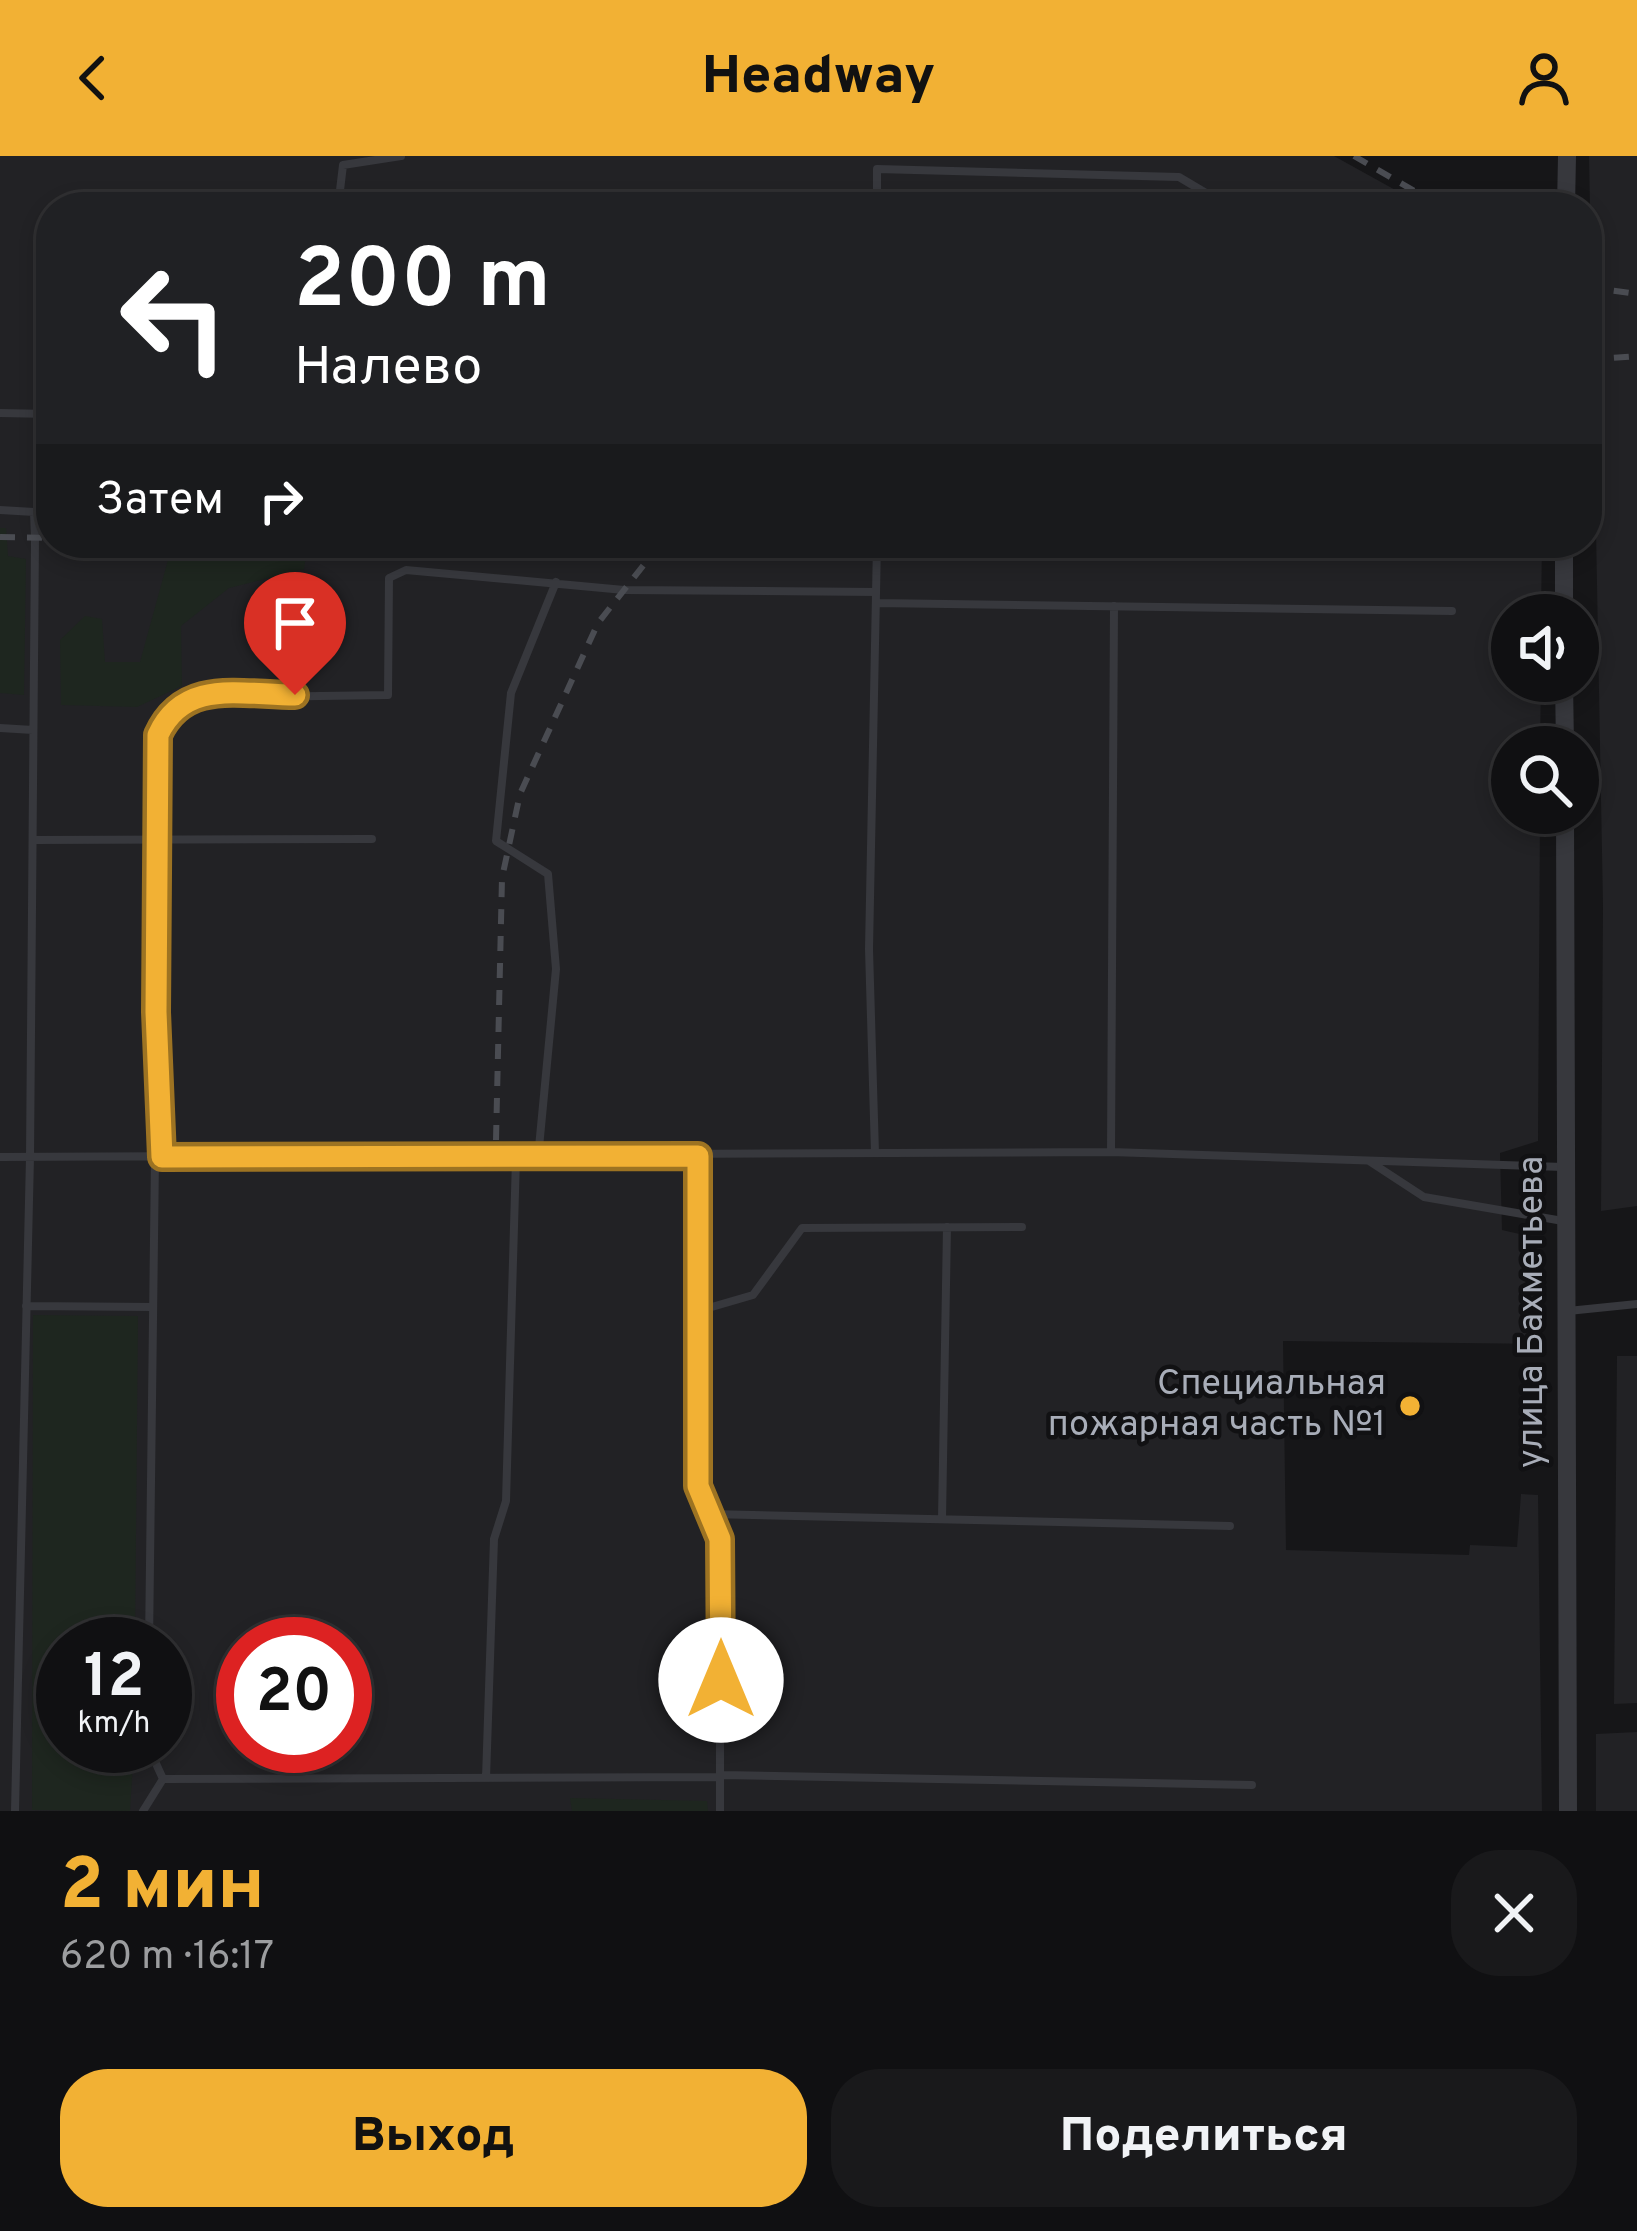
<!DOCTYPE html>
<html lang="ru">
<head>
<meta charset="utf-8">
<style>
  :root { --surface:#101012; --page:#19191b; --text:#f1f3f6; --muted:#9c9d9f; --line:#303032; --accent:#f2b134 }
  body { margin:0; font-family:Overpass,sans-serif; background:var(--page); color:var(--text); height:100vh; display:flex; flex-direction:column; font-size:45px; white-space:nowrap }
  * { box-sizing:border-box; margin:0 }
  p { font-size:39px; color:var(--muted) }
  .icon { flex:none; width:66px; height:66px; fill:none; stroke:currentColor; stroke-width:2; stroke-linecap:round; stroke-linejoin:round }
  .map { position:relative; height:1655px; overflow:hidden }
  .panel { display:flex; flex-direction:column; background:var(--surface); flex:1 }
  .panel>* { flex:none }
  .guide { position:absolute; left:36px; top:36px; width:1566px; height:366px; border-radius:48px; box-shadow:0 6px 18px #0003,0 0 0 3px var(--line); background:#202124; color:#fff; overflow:hidden }
  .tools { position:absolute; left:1491px; top:438px; display:grid; gap:24px }
  .tools a { display:grid; place-items:center; width:108px; height:108px; border-radius:50%; background:var(--surface); box-shadow:0 6px 18px #0003,0 0 0 3px var(--line); font-size:60px }
  .speed { position:absolute; left:36px; top:1461px; display:flex; gap:24px; font-size:60px; font-weight:700; text-align:center }
  .speed>* { display:grid; place-content:center; width:156px; height:156px; border-radius:50%; background:var(--surface); box-shadow:0 6px 18px #0003,0 0 0 3px var(--line); line-height:1 }
  .speed small { font-size:30px; font-weight:400 }
  .speed .limit { border:18px solid #d22; background:#fff; color:#111 }
  .pin { position:absolute; display:grid; place-items:center; width:102px; height:102px; color:#fff; margin:-123px -51px; border-radius:50% 50% 50% 0; rotate:-45deg; box-shadow:0 0 12px #0007 }
  .pin .icon { rotate:45deg }
  .me { position:absolute; width:132px; margin:-66px; rotate:0deg; stroke-linejoin:round; filter:drop-shadow(0 0 9px #0008) }
  .turn { display:flex; align-items:center; gap:42px; height:252px; padding:0 60px; font-size:54px }
  .turn .icon { width:156px; height:156px; stroke-width:2.5 }
  .turn b { display:block; font-size:84px; line-height:102px }
  .then { display:flex; align-items:center; height:114px; padding:0 60px; background:#0003; gap:24px; font-size:45px }
  .round { display:grid; place-items:center; flex:none; width:126px; height:126px; border-radius:48px; background:var(--page) }
  .overview { display:flex; align-items:center; justify-content:space-between; height:204px; padding:0 60px }
  h1 { font-size:72px; font-weight:800; line-height:90px; color:var(--accent) }
  .button { display:flex; gap:24px; margin-top:auto; padding:24px 60px }
  .button a { flex:1; height:138px; border-radius:48px; background:var(--accent); color:#111; font-size:48px; font-weight:800; line-height:138px; text-align:center }
  .button a+a { background:var(--page); color:var(--text) }
  header { display:flex; justify-content:space-between; align-items:center; height:156px; padding:0 60px; background:var(--accent); color:#111; font-size:54px; font-weight:800 }
  .map>svg:first-child { display:block }
  .built { fill:#222225; fill-rule:evenodd }
  .green { fill:#1e261f }
  .lines { fill:none; stroke-linecap:round; stroke-linejoin:round }
  .service { stroke:#37383d; stroke-width:8 }
  .tertiary { stroke:#37383d; stroke-width:18 }
  .rail { stroke:#4a4c52; stroke-width:6; stroke-dasharray:15 12; stroke-linecap:butt }
  .route-casing { stroke:#9d7322; stroke-width:30 }
  .route { stroke:#f2b134; stroke-width:21 }
  .poi-dot { fill:#f2b134; stroke:#111113; stroke-width:4.5 }
  .labels { text-anchor:middle; dominant-baseline:central; stroke-width:9; stroke-linejoin:round; paint-order:stroke }
  .street-label { font-size:36px; fill:#a8adb8; stroke:#111113 }
  .poi-label { font-size:36px; fill:#a8adb8; stroke:#111113; text-anchor:end }
</style>
</head>
<body>
<header><svg class="icon" aria-label="back" viewBox="0 0 24 24"><path d="M15 5l-7 7 7 7"/></svg>Headway<svg class="icon" aria-label="person" viewBox="0 0 24 24"><circle cx="12" cy="8" r="4"/><path d="M4 21q1-7 8-7t8 7"/></svg></header>
<div class="map">
<svg width="1637" height="1655" viewBox="0 0 1637 1655">
  <rect width="100%" height="100%" fill="#161618"/>
  <path class="built" d="M 0,0 L 1334,0 L 1426,51 L 51,51 L 51,387 L 1542,387 L 1541,459 L 1512,459 L 1512,525 L 1541,525 L 1540,591 L 1512,591 L 1512,657 L 1540,657 L 1538,985 L 1500,997 L 1502,1074 L 1532,1081 L 1537,1188 L 1283,1185 L 1286,1394 L 1469,1399 L 1470,1389 L 1517,1391 L 1521,1338 L 1538,1339 L 1542,1655 L 0,1655 ZM 63,1488 L 165,1488 L 165,1590 L 63,1590 ZM 243,1488 L 345,1488 L 345,1590 L 243,1590 Z
    M 1589,0 L 1637,0 L 1637,1050 L 1601,1055 L 1603,750 Z
    M 1617,1200 L 1637,1200 L 1637,1547 L 1614,1548 Z
    M 1637,1576 L 1637,1655 L 1596,1655 L 1596,1578 Z"/>
  <path class="green" d="M 0,372 L 6,372 L 8,400 L 26,403 L 24,539 L 0,537 Z
    M 179,391 L 307,393 L 304,413 L 229,432 L 181,470 L 182,530 L 137,551 L 61,549 L 60,484 L 85,460 L 102,463 L 105,506 L 140,506 L 168,404 Z
    M 33,1159 L 138,1160 L 135,1488 L 63,1488 L 63,1590 L 134,1590 L 130,1655 L 32,1654 Z
    M 570,1642 L 707,1645 L 708,1655 L 572,1655 Z"/>
  <g class="lines">
    <path class="service" d="M 338,51 L 343,9 L 401,0
      M 877,51 L 877,13 L 1179,21 L 1221,46 L 1220,51
      M 0,257 L 51,258
      M 0,354 L 34,356 L 35,382 L 30,1001 L 15,1655
      M 876,447 L 1452,455
      M 0,572 L 33,574
      M 33,684 L 372,683
      M 1111,996 L 1114,450
      M 875,997 L 869,793 L 877,387
      M 698,1000 L 697,1330 L 720,1383 L 720,1655
      M 0,1001 L 1111,996 L 1564,1011
      M 162,1002 L 156,856 L 158,579 L 167,558 L 187,542 L 388,539 L 389,422 L 406,414 L 624,434 L 876,436
      M 538,1002 L 556,813 L 548,718 L 496,685 L 511,537 L 556,426
      M 1369,1005 L 1424,1041 L 1563,1065
      M 26,1150 L 153,1151
      M 698,1155 L 753,1139 L 802,1072 L 1022,1071
      M 1568,1155 L 1637,1148
      M 709,1358 L 1230,1370
      M 942,1363 L 947,1071
      M 149,1488 L 155,1002
      M 148,1590 L 163,1623 L 720,1621
      M 722,1619 L 1252,1629
      M 486,1622 L 494,1383 L 506,1345 L 516,1002
      M 143,1655 L 163,1623"/>
    <path class="tertiary" d="M 1566,51 L 1567,0
      M 1564,387 L 1564,459
      M 1564,525 L 1565,591
      M 1565,657 L 1568,1655"/>
    <path class="rail" d="M 1354,0 L 1442,51
      M 1587,131 L 1637,138
      M 1587,204 L 1637,200
      M 0,381 L 51,382
      M 496,984 L 502,722 L 520,638 L 598,467 L 661,387"/>
  </g>
  <g class="lines">
    <g class="route-casing">
      <path id="route" d="M 295,539 C 241,539 184,522 158,579 L 156,856 L 162,1001 L 698,1000 L 698,1330 L 720,1383 L 721,1524"/>
    </g>
    <use href="#route" class="route"/>
  </g>
  <circle class="poi-dot" cx="1410" cy="1250" r="12"/>
  <g class="labels">
    <g class="street-label">
      <text transform="translate(1533 1156) rotate(-90)">улица Бахметьева</text>
    </g>
    <g class="poi-label">
      <text x="1386" y="1229">Специальная<tspan x="1386" dy="41">пожарная часть №1</tspan></text>
    </g>
  </g>
</svg>
<div class="tools">
<a><svg class="icon" aria-label="sound" viewBox="0 0 24 24"><path d="M4 9h4l5-4v14l-5-4H4zM17 9q2 3 0 6"/></svg></a>
<a><svg class="icon" aria-label="search" viewBox="0 0 24 24"><circle cx="10" cy="10" r="6"/><path d="M15 15l6 6"/></svg></a>
</div>
<div class="speed"><div>12<small>km/h</small></div><div class="limit">20</div></div>
<div class="pin" style="left:295px;top:539px;background:#d93025"><svg class="icon" aria-label="arrive" viewBox="0 0 24 24"><path d="M6 21V4h12l-3 4 3 4H6"/></svg></div>
<svg class="me" style="left:721px;top:1524px" viewBox="-20 -20 40 40"><circle r="19" fill="#fff"/><path d="M0-13L10 11 0 6-10 11z" fill="#f2b134"/></svg>
<div class="guide">
<div class="turn"><svg class="icon" aria-label="left" viewBox="0 0 24 24"><path d="M17 20v-9H6M10 6l-5 5 5 5"/></svg><div><b>200 m</b>Налево</div></div>
<div class="then">Затем<svg class="icon" aria-label="right" viewBox="0 0 24 24"><path d="M7 20v-9h11M14 6l5 5-5 5"/></svg></div>
</div>
</div>
<section class="panel">
<div class="overview"><div><h1>2 мин</h1><p>620 m · 16:17</p></div><a class="round"><svg class="icon" aria-label="close" viewBox="0 0 24 24"><path d="M6 6l12 12M18 6L6 18"/></svg></a></div>
<div class="button"><a>Выход</a><a>Поделиться</a></div>
</section>
</body>
</html>
